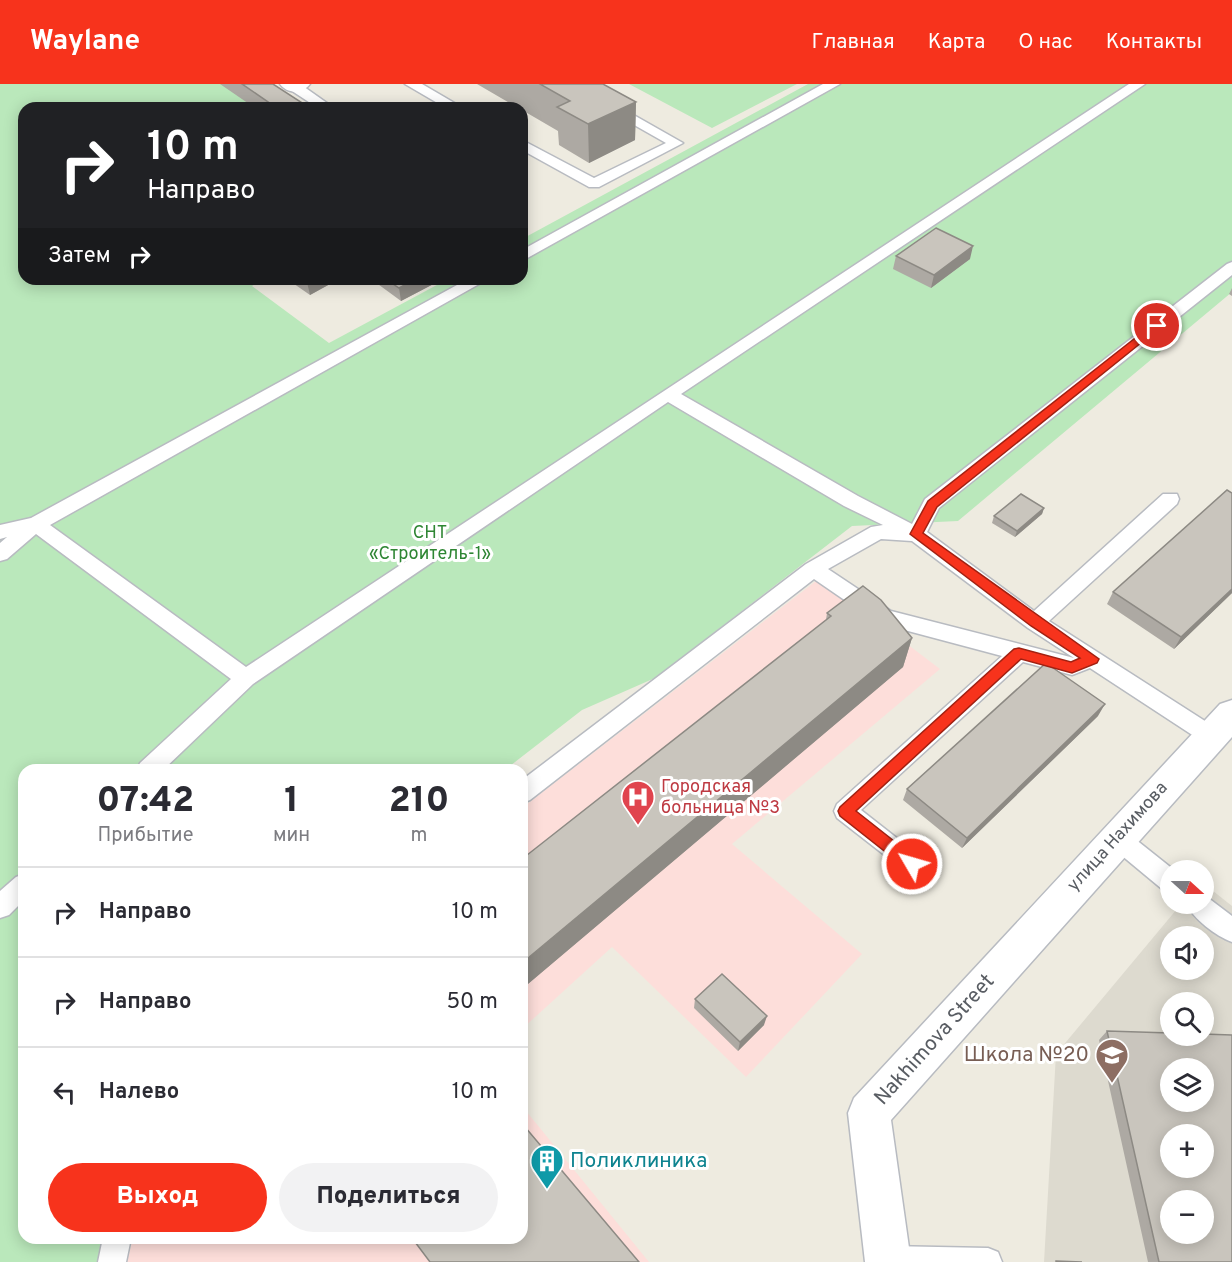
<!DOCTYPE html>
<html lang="ru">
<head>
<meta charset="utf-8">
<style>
  :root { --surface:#fff; --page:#f2f2f3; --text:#2b2b33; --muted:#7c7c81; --line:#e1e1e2; --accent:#f7331c }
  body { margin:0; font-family:Overpass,sans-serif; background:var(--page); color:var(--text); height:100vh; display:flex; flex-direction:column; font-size:22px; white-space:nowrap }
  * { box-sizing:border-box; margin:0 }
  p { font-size:20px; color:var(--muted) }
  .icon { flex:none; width:33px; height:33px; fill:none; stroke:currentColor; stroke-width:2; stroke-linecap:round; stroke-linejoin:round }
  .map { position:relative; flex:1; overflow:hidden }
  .sheet { position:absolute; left:18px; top:680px; width:510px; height:480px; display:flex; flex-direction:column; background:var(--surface); border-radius:18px; box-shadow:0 3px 15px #0003 }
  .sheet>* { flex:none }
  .guide { position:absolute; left:18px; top:18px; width:510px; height:183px; border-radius:18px; box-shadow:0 3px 15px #0003; background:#202124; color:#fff; overflow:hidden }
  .needle { width:39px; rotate:111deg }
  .tools { position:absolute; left:1160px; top:776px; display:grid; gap:12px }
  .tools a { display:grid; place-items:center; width:54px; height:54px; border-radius:50%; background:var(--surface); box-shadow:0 3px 15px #0003; font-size:30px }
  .pin { position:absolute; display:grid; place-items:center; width:51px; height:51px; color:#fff; margin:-26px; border:3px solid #fff; border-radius:50%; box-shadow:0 2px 6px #0007 }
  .me { position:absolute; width:66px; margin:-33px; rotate:308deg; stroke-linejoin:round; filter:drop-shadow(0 0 4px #0008) }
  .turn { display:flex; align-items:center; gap:21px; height:126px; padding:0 30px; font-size:27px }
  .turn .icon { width:78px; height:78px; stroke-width:2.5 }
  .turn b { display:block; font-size:42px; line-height:51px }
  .then { display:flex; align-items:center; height:57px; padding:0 30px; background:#0003; gap:12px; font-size:22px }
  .eta { display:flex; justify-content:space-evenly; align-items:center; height:102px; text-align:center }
  .eta b { font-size:36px; font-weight:800; line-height:42px }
  .button { display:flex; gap:12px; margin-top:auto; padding:12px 30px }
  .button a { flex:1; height:69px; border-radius:36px; background:var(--accent); color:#fff; font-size:24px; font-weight:800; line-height:69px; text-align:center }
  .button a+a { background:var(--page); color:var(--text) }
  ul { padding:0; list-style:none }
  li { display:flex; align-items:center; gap:18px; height:90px; padding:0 30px; border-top:2px solid var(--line) }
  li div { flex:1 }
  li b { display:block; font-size:22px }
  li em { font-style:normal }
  header { display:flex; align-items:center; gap:36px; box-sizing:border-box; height:84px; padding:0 30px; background:var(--accent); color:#fff }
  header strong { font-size:28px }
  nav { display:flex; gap:33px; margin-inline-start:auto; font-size:21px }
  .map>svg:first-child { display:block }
  .education { fill:#dddacf; fill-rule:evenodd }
  .medical { fill:#fddeda }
  .green { fill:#bae8bb }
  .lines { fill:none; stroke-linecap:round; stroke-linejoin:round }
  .lane-casing { stroke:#b8bbc1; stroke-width:3 }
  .street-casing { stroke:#b8bbc1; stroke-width:3 }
  .lane { fill:#fff; fill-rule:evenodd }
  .street { fill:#fff; fill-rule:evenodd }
  .wall { fill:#ada9a3 }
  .shaded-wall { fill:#8d8a84 }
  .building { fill:#c9c5bd; stroke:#8d8a84; stroke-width:1.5; fill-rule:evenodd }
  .route { fill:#f7331c; stroke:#a12112; stroke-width:1.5 }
  .labels { text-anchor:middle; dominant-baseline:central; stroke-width:6; stroke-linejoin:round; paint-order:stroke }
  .park-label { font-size:18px; fill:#2e8633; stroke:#fff }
  .health-label { font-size:18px; fill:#be3a42; stroke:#fff; text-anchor:start }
  .street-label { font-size:18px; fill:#595d63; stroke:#fff }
  .near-street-label { font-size:21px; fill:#595d63; stroke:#fff }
  .near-education-label { font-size:21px; fill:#785e54; stroke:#fff; text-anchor:end }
  .near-culture-label { font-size:21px; fill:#0d838f; stroke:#fff; text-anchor:start }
</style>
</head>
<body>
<header>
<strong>Waylane</strong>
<nav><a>Главная</a><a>Карта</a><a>О нас</a><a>Контакты</a></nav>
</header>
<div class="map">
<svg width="1232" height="1178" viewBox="0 0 1232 1178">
  <rect width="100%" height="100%" fill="#eeebe0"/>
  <path class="education" d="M 1203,799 L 1232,822 L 1232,1178 L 1044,1178 L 1056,970 L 1182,819 L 1203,819 ZM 1170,852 L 1203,852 L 1203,885 L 1170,885 ZM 1170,918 L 1203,918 L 1203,951 L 1170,951 ZM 1170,984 L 1203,984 L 1203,1017 L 1170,1017 ZM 1170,1050 L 1203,1050 L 1203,1083 L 1170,1083 ZM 1170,1116 L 1203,1116 L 1203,1149 L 1170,1149 Z"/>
  <path class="medical" d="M 820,494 L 940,585 L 732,760 L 862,870 L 746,993 L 612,863 L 522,945 L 522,724 Z
    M 522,1022 L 649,1178 L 127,1178 L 133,1154 L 522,1154 Z"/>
  <path class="green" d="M 0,0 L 251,0 L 287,24 L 24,24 L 24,195 L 263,195 L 252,202 L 329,259 L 448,195 L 522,195 L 522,155 L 808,0 L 1232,0 L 1232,208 L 958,437 L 852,442 L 655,594 L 582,626 L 506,685 L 24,686 L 24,1154 L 106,1154 L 103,1178 L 0,1178 Z
    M 629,0 L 797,0 L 712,44 Z"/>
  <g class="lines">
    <g class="lane-casing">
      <path id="lane" d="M 289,0 L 300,0 L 334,24 L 318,24 L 289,5 Z
        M 405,0 L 422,0 L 463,24 L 446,24 Z
        M 562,0 L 579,0 L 683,59 L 599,103 L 589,103 L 522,66 L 522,56 L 594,94 L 666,59 Z
        M 823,0 L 840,0 L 522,177 L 522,166 Z
        M 1129,0 L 1145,0 L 681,310 L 858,412 L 912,440 L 925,415 L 1227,180 L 1232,178 L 1232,191 L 939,424 L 927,448 L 1034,527 L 1163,410 L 1177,410 L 1179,415 L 1177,420 L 1049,537 L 1219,646 L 1222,652 L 1219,658 L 1211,661 L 1203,658 L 1090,584 L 1072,591 L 1023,578 L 861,726 L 921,773 L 925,780 L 921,787 L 913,791 L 905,787 L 837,734 L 834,727 L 837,720 L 1002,572 L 878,539 L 814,495 L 530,716 L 522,719 L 522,696 L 806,480 L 871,443 L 883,441 L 844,422 L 668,318 L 253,600 L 163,686 L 137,686 L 140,679 L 231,595 L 36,450 L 7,475 L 0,477 L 0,459 L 7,453 L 0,455 L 0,441 L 31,434 L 468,195 L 488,195 L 50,441 L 246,583 ZM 881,455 L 912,457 L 1028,544 L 1074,574 L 891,527 L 828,485 Z
        M 1117,744 L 1125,747 L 1174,786 L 1170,786 L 1170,808 L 1162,805 L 1109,761 L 1105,754 L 1109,747 Z
        M 24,790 L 24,816 L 9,831 L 0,834 L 0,807 L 16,793 Z
        M 1203,810 L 1232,832 L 1232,858 C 1216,852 1193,835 1186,819 L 1203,819 Z
        M 103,1154 L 131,1154 L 126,1178 L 98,1178 Z
        M 888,1162 L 988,1164 L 998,1168 L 1002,1178 L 874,1178 L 878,1166 Z"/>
    </g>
    <g class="street-casing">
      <path id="street" d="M 280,0 L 310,0 C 303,10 287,10 280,0 Z
        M 1232,616 L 1232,653 L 891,1036 L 911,1178 L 865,1178 L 848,1029 L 854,1014 L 1220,620 Z"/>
    </g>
    <use href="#lane" class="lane"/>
    <use href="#street" class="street"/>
  </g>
  <path class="wall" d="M 220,0 L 273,0 L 310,24 L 255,24 Z
    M 477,0 L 603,0 L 636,18 L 635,56 L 589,79 L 559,61 L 558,47 L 522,26 L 522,24 L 518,24 Z
    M 896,172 L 970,175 L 931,204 L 893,185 Z
    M 287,195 L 339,195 L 310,211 Z
    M 371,195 L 443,195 L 401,217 Z
    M 1232,204 L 1232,212 L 1229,210 Z
    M 1044,424 L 1042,430 L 1015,453 L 992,439 L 994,432 Z
    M 1113,508 L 1232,509 L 1174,565 L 1107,520 Z
    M 827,529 L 912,554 L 903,583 L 522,905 L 522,775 L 826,536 Z
    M 1098,632 L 962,764 L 903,716 L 907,705 Z
    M 695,915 L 764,941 L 738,967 L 694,924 Z
    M 1107,947 L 1232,1178 L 1148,1178 L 1099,956 Z"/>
  <path class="shaded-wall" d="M 636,18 L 635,56 L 589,79 L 588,40 Z
    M 973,162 L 970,175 L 931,204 L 934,191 Z
    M 312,195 L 339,195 L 310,211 L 307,198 Z
    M 416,195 L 443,195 L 401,217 L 399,204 Z
    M 1044,424 L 1042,430 L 1015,453 L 1017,447 Z
    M 1232,505 L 1232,509 L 1174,565 L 1181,553 Z
    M 912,554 L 903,583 L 522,905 L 522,879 Z
    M 1105,620 L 1098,632 L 962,764 L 967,754 Z
    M 767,932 L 764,941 L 738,967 L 740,958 Z"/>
  <path class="building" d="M 242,0 L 273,0 L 310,24 L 277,24 Z
    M 540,0 L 603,0 L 636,18 L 588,40 L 557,23 L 570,17 Z
    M 936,144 L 973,162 L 934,191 L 896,172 Z
    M 303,195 L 312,195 L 307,198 Z
    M 386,195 L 416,195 L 399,204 Z
    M 1227,406 L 1232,409 L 1232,505 L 1181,553 L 1113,508 Z
    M 1021,410 L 1044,424 L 1017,447 L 994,432 Z
    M 863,502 L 881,516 L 912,554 L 522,879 L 522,775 L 831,532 L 827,529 Z
    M 1046,579 L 1105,620 L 967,754 L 907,705 Z
    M 722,890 L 767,932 L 740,958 L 695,915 Z
    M 1107,947 L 1170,949 L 1170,951 L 1203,951 L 1203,950 L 1232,951 L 1232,1178 L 1159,1178 ZM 1170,984 L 1203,984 L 1203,1017 L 1170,1017 ZM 1170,1050 L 1203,1050 L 1203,1083 L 1170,1083 ZM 1170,1116 L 1203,1116 L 1203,1149 L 1170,1149 Z
    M 525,1043 L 639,1178 L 430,1178 L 412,1154 L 522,1154 L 522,1046 Z
    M 1056,1177 L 1082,1178 L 1056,1178 Z"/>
  <path class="route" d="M 1153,240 L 1162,242 L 937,423 L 923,449 L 1099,575 L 1097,579 L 1072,589 L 1021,575 L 856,727 L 918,776 L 920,780 L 918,785 L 907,785 L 840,732 L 838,727 L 840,723 L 1014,565 L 1019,564 L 1071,578 L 1080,574 L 1031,542 L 910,450 L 928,417 Z"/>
  <defs>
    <g id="hospital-pin" transform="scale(1.725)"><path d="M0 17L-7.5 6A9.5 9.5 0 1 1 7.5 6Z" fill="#e0444e" stroke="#fff"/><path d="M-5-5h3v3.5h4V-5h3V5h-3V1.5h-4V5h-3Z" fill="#fff"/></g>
    <g id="school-pin" transform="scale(1.725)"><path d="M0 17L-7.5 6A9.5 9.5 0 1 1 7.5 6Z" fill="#8d6e63" stroke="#fff"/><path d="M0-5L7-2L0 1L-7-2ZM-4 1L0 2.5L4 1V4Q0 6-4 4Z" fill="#fff"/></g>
    <g id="building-pin" transform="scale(1.725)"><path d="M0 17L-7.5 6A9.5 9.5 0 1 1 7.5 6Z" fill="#0f9aa8" stroke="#fff"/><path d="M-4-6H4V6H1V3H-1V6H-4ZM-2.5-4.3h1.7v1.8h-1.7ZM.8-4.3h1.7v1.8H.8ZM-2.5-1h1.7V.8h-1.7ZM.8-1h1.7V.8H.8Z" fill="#fff"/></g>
  </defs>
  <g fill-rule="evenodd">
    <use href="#hospital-pin" x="638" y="713"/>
    <use href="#school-pin" x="1112" y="971"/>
    <use href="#building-pin" x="547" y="1077"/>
  </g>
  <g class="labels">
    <g class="park-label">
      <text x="430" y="449">СНТ<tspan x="430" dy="21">«Строитель-1»</tspan></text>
    </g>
    <g class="health-label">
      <text x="661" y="703">Городская<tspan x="661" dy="21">больница №3</tspan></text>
    </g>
    <g class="street-label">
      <text transform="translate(1118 753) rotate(-48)">улица Нахимова</text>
    </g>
    <g class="near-street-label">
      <text transform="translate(935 956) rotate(-48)">Nakhimova Street</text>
    </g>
    <g class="near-education-label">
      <text x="1089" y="971">Школа №20</text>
    </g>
    <g class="near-culture-label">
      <text x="570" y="1077">Поликлиника</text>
    </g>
  </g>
</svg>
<div class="tools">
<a><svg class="needle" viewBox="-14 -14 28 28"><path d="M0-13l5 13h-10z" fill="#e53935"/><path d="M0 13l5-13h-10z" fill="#7c7c81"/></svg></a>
<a><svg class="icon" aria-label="sound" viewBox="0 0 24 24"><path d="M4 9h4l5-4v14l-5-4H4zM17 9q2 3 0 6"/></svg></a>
<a><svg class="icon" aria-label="search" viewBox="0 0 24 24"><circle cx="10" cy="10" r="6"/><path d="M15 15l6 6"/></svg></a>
<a><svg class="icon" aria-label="layers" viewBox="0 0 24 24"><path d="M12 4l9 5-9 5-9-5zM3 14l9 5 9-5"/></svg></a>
<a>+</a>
<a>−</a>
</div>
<div class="pin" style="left:1157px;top:242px;background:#d93025"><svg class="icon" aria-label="arrive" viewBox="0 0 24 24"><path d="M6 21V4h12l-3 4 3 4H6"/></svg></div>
<svg class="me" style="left:912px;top:780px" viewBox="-20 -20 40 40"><circle r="17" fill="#f7331c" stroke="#fff" stroke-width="3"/><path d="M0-11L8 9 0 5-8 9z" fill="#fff"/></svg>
<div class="guide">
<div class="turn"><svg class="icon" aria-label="right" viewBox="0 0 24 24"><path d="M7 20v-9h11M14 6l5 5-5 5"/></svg><div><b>10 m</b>Направо</div></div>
<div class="then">Затем<svg class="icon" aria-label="right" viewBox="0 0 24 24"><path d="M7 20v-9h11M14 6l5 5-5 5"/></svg></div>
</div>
<section class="sheet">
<div class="eta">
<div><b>07:42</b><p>Прибытие</p></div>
<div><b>1</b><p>мин</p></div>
<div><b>210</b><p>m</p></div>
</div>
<ul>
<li><svg class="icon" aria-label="right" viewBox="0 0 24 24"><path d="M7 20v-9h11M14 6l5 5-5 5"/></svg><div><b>Направо</b></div><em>10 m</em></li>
<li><svg class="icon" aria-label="right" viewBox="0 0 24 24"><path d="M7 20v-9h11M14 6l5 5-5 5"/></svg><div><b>Направо</b></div><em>50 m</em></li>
<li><svg class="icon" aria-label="left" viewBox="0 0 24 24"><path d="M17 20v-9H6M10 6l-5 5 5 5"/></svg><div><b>Налево</b></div><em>10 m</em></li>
</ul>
<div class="button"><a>Выход</a><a>Поделиться</a></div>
</section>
</div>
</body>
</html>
